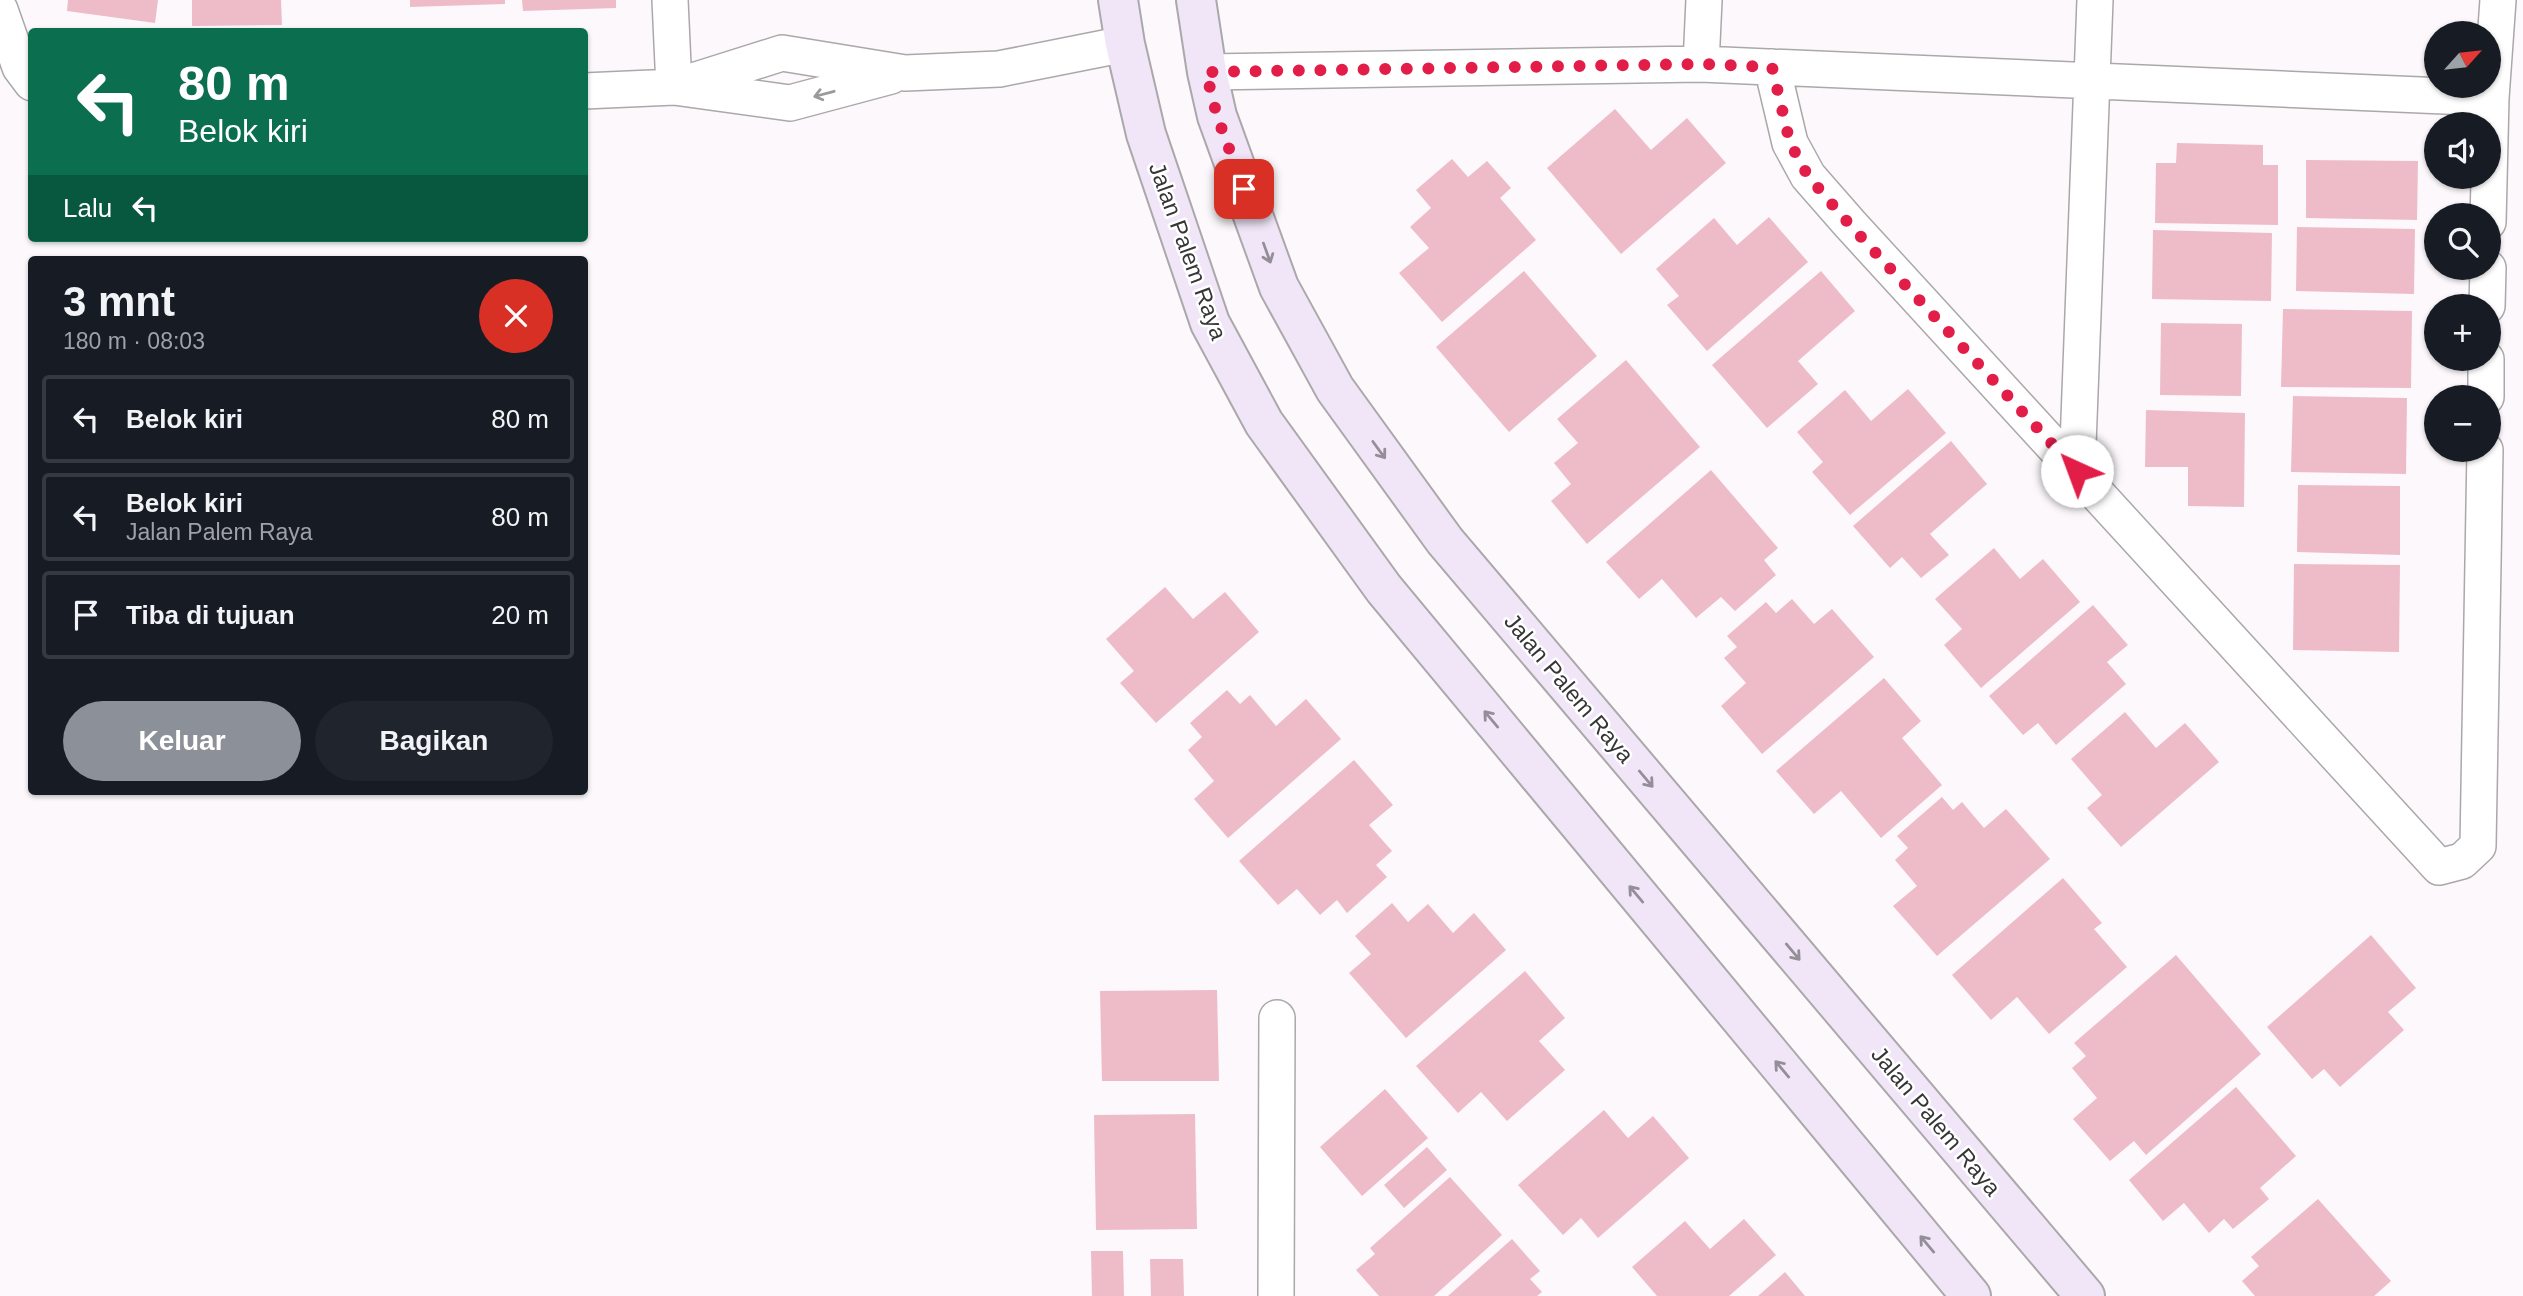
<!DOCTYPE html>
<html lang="id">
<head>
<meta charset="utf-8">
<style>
  :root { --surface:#171b24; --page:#20242c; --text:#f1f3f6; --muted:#9ea1a6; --line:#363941; --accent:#8c9099 }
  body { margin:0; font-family:Helvetica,sans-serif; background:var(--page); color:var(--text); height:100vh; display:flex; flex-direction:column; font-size:26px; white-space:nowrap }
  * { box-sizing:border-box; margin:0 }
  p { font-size:23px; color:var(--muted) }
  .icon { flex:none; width:38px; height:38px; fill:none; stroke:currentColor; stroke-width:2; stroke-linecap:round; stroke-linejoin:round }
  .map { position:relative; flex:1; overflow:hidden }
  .drawer { position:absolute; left:28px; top:256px; width:560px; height:539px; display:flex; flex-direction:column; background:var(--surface); border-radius:7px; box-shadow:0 2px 5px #0004 }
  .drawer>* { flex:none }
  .hud { position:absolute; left:28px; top:28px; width:560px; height:214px; border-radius:7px; box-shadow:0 2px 5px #0004; background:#0b6e4f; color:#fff; overflow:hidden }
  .needle { width:46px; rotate:63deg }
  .tools { position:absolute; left:2424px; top:21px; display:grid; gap:14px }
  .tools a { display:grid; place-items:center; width:77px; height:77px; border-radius:50%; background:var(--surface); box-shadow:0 2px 5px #0004; font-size:35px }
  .pin { position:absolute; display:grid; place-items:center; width:60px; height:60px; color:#fff; margin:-30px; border-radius:14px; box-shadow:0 4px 10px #0006 }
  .me { position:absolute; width:77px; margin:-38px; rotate:317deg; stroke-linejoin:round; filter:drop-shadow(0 0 5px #0008) }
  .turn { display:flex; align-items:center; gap:24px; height:147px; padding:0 35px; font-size:32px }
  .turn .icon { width:91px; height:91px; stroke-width:2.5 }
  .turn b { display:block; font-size:49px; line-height:60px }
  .then { display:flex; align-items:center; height:66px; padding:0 35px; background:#0003; gap:14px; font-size:26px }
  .round { display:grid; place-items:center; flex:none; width:74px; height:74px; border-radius:37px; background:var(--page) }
  .headline { display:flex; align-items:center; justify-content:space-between; height:119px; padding:0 35px }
  h1 { font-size:42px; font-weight:800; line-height:52px }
  .button { display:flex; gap:14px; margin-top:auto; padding:14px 35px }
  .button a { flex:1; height:80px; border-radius:42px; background:var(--accent); color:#fff; font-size:28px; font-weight:800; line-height:80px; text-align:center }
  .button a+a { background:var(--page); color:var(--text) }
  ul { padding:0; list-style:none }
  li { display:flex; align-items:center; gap:21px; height:88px; margin:0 14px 10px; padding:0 21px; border:4px solid var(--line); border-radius:7px }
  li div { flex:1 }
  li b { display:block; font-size:26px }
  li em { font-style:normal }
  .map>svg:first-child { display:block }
  .building { fill:#eebcc8 }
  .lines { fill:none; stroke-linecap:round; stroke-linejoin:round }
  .street-casing { stroke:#aba8aa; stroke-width:38 }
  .secondary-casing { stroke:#aba8aa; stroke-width:42 }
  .street { stroke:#fff; stroke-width:35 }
  .secondary { stroke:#f0e6f8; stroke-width:38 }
  .oneway { stroke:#9b9a9b }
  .oneway2 { stroke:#948e98 }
  .route { stroke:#e11d48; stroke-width:12; stroke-dasharray:0 21.6 }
  .labels { text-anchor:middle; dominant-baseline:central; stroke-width:5; stroke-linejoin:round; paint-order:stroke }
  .street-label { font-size:23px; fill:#373637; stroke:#fff }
</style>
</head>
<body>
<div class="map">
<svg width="2523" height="1296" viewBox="0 0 2523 1296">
  <rect width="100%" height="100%" fill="#fcf8fb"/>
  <path class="building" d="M 68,0 L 158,0 L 155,23 L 67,11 Z
    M 192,0 L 281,0 L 282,25 L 192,26 Z
    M 410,0 L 505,0 L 505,4 L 410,7 Z
    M 522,0 L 616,0 L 616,8 L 523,11 Z
    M 1615,109 L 1651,150 L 1687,118 L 1726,163 L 1621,254 L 1547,168 Z
    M 2177,143 L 2263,145 L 2263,165 L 2278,165 L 2278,225 L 2155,223 L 2156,163 L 2176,163 Z
    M 1452,159 L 1468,177 L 1487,161 L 1511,188 L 1500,198 L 1536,240 L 1442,322 L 1399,273 L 1429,248 L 1410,227 L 1431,208 L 1416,190 Z
    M 2306,160 L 2418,161 L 2417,220 L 2306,218 Z
    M 1769,217 L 1808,262 L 1707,351 L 1667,305 L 1679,296 L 1656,269 L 1714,218 L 1737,245 Z
    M 2297,227 L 2415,229 L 2414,294 L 2296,291 Z
    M 2153,230 L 2272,233 L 2271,301 L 2152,299 Z
    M 1524,271 L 1597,356 L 1509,432 L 1436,347 Z
    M 1821,271 L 1855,311 L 1798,361 L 1818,384 L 1767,428 L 1712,365 Z
    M 2283,309 L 2412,311 L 2411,388 L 2281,387 Z
    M 2161,323 L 2242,324 L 2241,396 L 2160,395 Z
    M 1626,360 L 1700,447 L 1587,544 L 1551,501 L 1571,484 L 1554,463 L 1578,443 L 1557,419 Z
    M 1908,389 L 1946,433 L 1850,515 L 1812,472 L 1823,462 L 1797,432 L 1845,390 L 1871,421 Z
    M 2293,396 L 2407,398 L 2406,474 L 2291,472 Z
    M 2146,410 L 2245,413 L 2244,507 L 2188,506 L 2188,467 L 2145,467 Z
    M 1951,441 L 1987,484 L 1930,534 L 1949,555 L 1921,578 L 1902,557 L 1890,568 L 1853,526 Z
    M 1711,470 L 1778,548 L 1764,560 L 1776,575 L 1735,611 L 1721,597 L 1696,618 L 1662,579 L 1639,599 L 1606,562 Z
    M 2298,485 L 2400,486 L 2400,555 L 2297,552 Z
    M 1994,548 L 2020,579 L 2043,559 L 2080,602 L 1981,688 L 1944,645 L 1962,629 L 1935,599 Z
    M 2294,564 L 2400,565 L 2399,652 L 2293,650 Z
    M 1165,587 L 1193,619 L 1225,592 L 1259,632 L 1156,723 L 1120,683 L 1134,671 L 1106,639 Z
    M 1792,599 L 1814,624 L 1832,609 L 1874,657 L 1762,754 L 1721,706 L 1746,683 L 1724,658 L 1737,647 L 1727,636 L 1766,602 L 1776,613 Z
    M 2093,605 L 2128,645 L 2107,662 L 2126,684 L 2056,745 L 2038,723 L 2023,735 L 1989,696 Z
    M 1884,678 L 1921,721 L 1902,738 L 1942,785 L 1881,838 L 1841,791 L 1814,814 L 1776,771 Z
    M 1227,690 L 1240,704 L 1250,695 L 1276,726 L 1306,699 L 1341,739 L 1228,838 L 1194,799 L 1214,781 L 1188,750 L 1202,737 L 1190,723 Z
    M 2125,712 L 2156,748 L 2185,723 L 2219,762 L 2121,847 L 2087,808 L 2102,795 L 2071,759 Z
    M 1354,760 L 1393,805 L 1369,825 L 1392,851 L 1376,865 L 1387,877 L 1347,913 L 1337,900 L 1320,915 L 1297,889 L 1278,905 L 1239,861 Z
    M 1942,797 L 1953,810 L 1962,802 L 1984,828 L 2006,809 L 2050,859 L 1937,956 L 1893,906 L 1917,886 L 1895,860 L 1908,848 L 1897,836 Z
    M 2063,878 L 2102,923 L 2094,929 L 2127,967 L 2049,1034 L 2017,997 L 1991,1020 L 1952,975 Z
    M 1392,903 L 1408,922 L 1428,904 L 1453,933 L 1474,913 L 1506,950 L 1406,1038 L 1349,973 L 1371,954 L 1355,936 Z
    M 2371,935 L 2416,988 L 2388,1012 L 2404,1030 L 2340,1087 L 2324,1069 L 2312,1079 L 2267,1027 Z
    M 2176,955 L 2261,1054 L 2146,1155 L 2134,1141 L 2110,1161 L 2073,1119 L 2097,1098 L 2072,1068 L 2086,1056 L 2074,1043 Z
    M 1525,971 L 1565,1018 L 1539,1041 L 1565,1070 L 1507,1121 L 1481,1092 L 1458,1113 L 1416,1066 Z
    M 1217,990 L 1219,1081 L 1102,1081 L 1100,991 Z
    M 2236,1087 L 2296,1156 L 2260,1188 L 2269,1199 L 2233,1229 L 2224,1219 L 2209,1233 L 2184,1203 L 2163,1221 L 2129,1180 Z
    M 1385,1089 L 1428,1138 L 1362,1196 L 1320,1147 Z
    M 1604,1110 L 1628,1138 L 1653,1116 L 1689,1158 L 1598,1238 L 1581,1218 L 1563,1235 L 1518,1185 Z
    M 1195,1114 L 1197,1229 L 1096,1230 L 1094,1115 Z
    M 1427,1147 L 1447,1170 L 1404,1208 L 1384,1185 Z
    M 1450,1177 L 1502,1235 L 1434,1296 L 1379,1296 L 1356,1270 L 1375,1254 L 1370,1248 Z
    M 2318,1199 L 2391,1281 L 2374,1296 L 2255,1296 L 2242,1281 L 2259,1266 L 2251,1257 Z
    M 1744,1219 L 1776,1255 L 1729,1296 L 1657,1296 L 1632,1267 L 1685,1221 L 1710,1249 Z
    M 1512,1239 L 1540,1271 L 1530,1279 L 1542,1292 L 1537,1296 L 1448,1296 Z
    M 1091,1251 L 1123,1251 L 1124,1296 L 1092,1296 Z
    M 1150,1259 L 1183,1259 L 1184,1296 L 1151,1296 Z
    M 1785,1272 L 1805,1296 L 1758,1296 Z"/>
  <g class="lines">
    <g class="street-casing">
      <path id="street" d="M 670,0 L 674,87
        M 0,10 L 20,67 L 32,83
        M 1701,64 L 1704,0
        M 1772,67 L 1790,143 L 1808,176 L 1850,224 L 2439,867 L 2462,861 L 2478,846 L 2485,450
        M 1207,72 L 1701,64 L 2491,98 L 2498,0
        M 674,87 L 782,53 L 905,73 L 999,69 L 1125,44
        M 584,91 L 674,87 L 790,103 L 891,76
        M 2488,222 L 2491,98
        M 2487,306 L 2488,268
        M 2486,397 L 2486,359
        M 2077,471 L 2095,0
        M 1276,1296 L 1277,1018"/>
    </g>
    <g class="secondary-casing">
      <path id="secondary" d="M 1118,0 L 1125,44 L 1146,134 L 1210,323 L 1264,423 L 1384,589 L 1971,1296
        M 1196,0 L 1207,72 L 1217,116 L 1279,287 L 1335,389 L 1445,541 L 2085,1296"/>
    </g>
    <use href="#street" class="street"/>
    <use href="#secondary" class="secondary"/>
  </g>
  <defs><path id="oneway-shaft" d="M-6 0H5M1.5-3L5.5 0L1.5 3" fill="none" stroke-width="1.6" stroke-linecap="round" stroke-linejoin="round" transform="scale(1.75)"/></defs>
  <use class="oneway" href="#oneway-shaft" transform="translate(824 94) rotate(165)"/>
  <g class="oneway2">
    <use href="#oneway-shaft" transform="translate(1267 253) rotate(70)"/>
    <use href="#oneway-shaft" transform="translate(1379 450) rotate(54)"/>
    <use href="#oneway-shaft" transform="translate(1491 719) rotate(-130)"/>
    <use href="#oneway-shaft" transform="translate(1646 779) rotate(50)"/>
    <use href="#oneway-shaft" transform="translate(1636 894) rotate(-130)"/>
    <use href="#oneway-shaft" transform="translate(1793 952) rotate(50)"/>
    <use href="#oneway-shaft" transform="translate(1782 1069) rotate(-130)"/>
    <use href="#oneway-shaft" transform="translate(1927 1244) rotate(-130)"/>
  </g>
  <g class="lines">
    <path class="route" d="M 1244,189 L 1217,116 L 1206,72 L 1701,64 L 1772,67 L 1790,143 L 1808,176 L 1850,225 L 2077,471"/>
  </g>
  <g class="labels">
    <g class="street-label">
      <text transform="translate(1188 251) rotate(70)">Jalan Palem Raya</text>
      <text transform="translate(1569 688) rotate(50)">Jalan Palem Raya</text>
      <text transform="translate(1936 1121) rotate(50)">Jalan Palem Raya</text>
    </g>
  </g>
</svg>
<div class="tools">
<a><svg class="needle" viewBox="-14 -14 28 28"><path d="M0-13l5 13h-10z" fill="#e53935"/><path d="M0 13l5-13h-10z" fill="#9ea1a6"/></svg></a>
<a><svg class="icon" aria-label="sound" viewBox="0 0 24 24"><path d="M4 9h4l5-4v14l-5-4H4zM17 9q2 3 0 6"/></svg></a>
<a><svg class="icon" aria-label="search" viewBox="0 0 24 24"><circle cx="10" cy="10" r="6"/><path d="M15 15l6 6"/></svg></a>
<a>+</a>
<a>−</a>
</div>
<div class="pin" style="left:1244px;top:189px;background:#d93025"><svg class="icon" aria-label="arrive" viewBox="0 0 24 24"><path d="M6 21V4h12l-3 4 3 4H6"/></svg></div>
<svg class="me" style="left:2077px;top:471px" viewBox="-20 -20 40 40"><circle r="19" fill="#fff"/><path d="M0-13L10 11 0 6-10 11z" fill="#e11d48"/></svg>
<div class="hud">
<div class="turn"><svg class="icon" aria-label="left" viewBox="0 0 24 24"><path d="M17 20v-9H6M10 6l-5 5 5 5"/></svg><div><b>80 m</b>Belok kiri</div></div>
<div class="then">Lalu<svg class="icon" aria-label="left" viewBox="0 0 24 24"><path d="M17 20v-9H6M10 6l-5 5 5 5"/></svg></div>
</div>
<section class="drawer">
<div class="headline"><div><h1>3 mnt</h1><p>180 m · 08:03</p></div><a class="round" style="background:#d93025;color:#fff"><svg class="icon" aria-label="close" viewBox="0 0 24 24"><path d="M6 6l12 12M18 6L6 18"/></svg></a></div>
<ul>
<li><svg class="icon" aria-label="left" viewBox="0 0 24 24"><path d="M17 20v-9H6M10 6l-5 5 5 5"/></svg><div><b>Belok kiri</b></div><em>80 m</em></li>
<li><svg class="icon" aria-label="left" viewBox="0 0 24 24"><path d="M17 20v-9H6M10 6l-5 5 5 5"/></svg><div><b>Belok kiri</b><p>Jalan Palem Raya</p></div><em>80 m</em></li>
<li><svg class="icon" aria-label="arrive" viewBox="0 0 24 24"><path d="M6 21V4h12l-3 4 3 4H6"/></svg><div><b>Tiba di tujuan</b></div><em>20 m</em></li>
</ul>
<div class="button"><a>Keluar</a><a>Bagikan</a></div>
</section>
</div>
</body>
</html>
